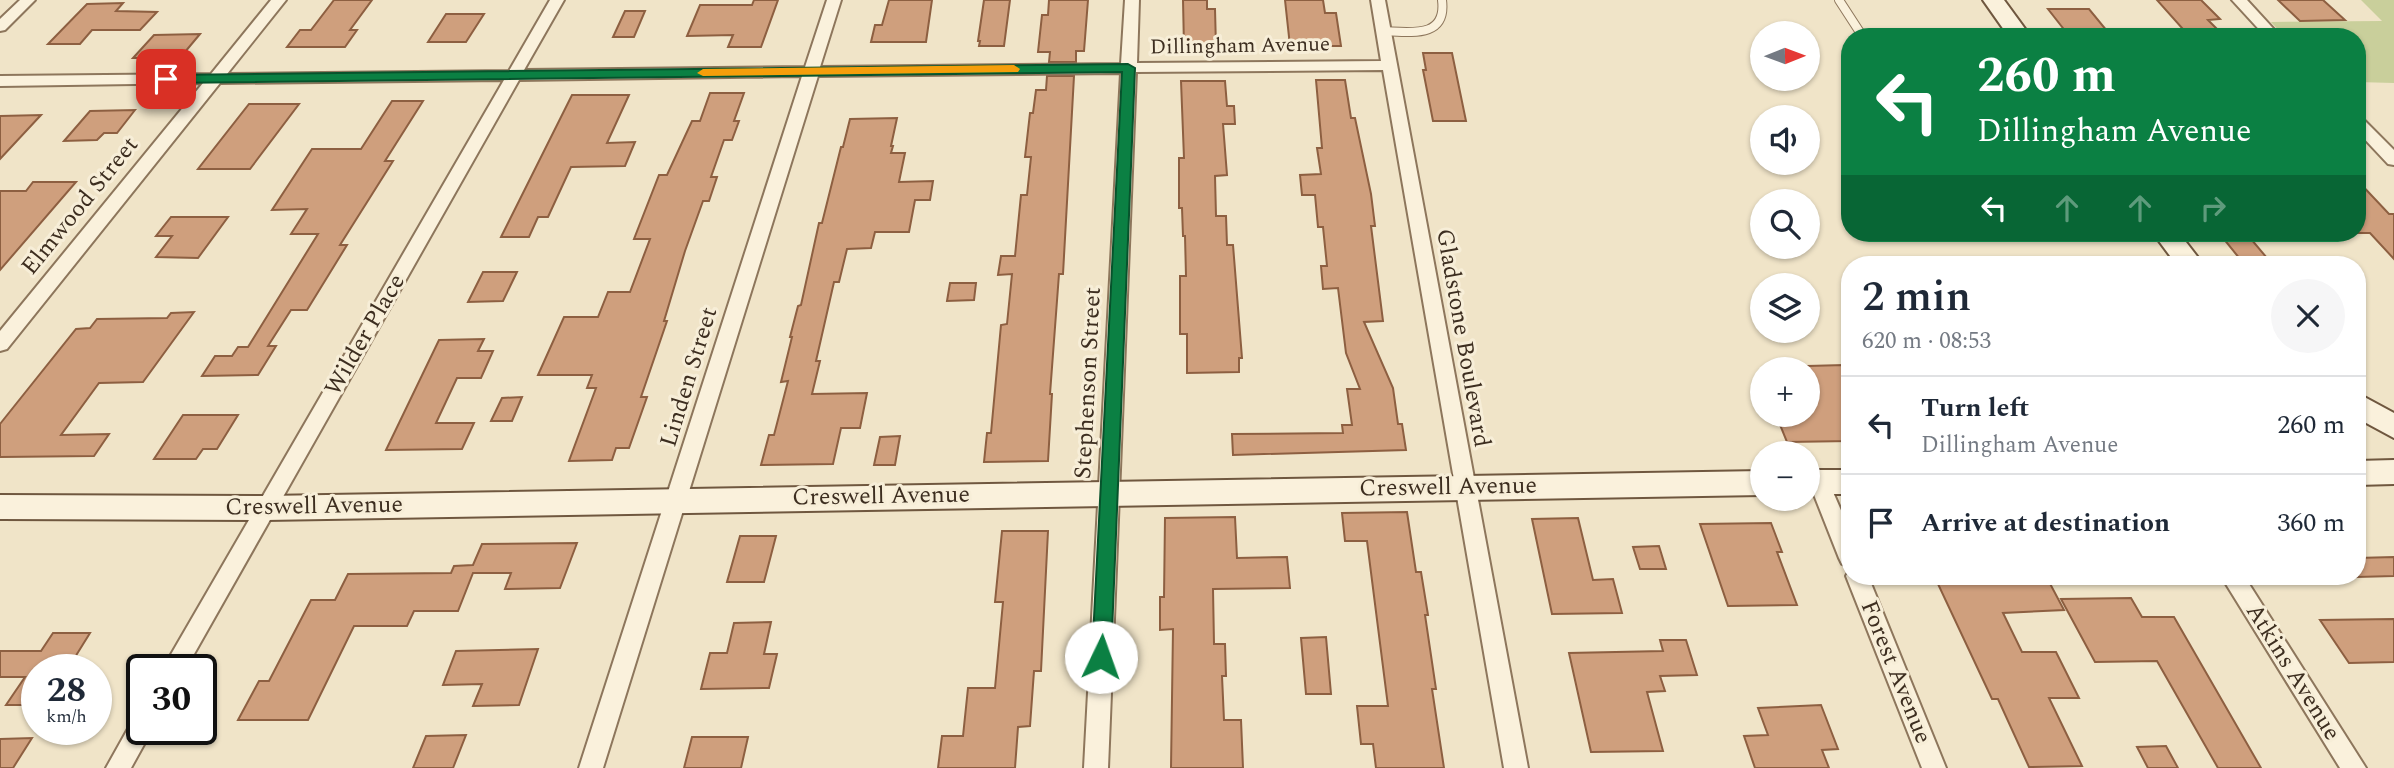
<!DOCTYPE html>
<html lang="en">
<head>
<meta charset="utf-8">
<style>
  :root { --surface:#fff; --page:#f6f6f7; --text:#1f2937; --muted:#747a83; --line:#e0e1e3 }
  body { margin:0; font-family:Spectral,serif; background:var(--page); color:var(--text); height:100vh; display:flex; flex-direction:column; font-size:26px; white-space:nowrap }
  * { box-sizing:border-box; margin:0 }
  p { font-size:23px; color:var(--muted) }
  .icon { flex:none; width:38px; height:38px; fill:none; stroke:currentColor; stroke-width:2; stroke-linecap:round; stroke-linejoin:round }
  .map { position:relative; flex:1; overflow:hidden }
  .sheet { position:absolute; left:1841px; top:256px; width:525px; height:329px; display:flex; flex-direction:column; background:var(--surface); border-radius:28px; box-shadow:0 2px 5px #0004 }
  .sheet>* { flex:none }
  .guide { position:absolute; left:1841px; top:28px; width:525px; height:214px; border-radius:28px; box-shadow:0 2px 5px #0004; background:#0b8043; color:#fff; overflow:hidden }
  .needle { width:46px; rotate:89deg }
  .controls { position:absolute; left:1750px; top:21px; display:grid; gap:14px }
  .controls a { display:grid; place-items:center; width:70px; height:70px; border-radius:50%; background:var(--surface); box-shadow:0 2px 5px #0004; font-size:35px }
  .speed { position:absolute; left:21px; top:654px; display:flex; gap:14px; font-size:35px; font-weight:700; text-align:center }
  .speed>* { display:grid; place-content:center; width:91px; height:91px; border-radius:50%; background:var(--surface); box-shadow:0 2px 5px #0004; line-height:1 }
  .speed small { font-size:18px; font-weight:400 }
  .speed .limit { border:4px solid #111; border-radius:10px; background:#fff; color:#111 }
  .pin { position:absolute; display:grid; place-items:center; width:60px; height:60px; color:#fff; margin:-30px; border-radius:14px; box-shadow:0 4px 10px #0006 }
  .me { position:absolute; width:77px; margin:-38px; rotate:3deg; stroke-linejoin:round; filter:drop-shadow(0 0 5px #0008) }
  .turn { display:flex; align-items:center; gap:24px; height:147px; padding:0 21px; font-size:32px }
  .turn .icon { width:91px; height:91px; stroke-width:2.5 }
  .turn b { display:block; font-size:49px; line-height:60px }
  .lanes { display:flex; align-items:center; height:66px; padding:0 21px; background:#0003; justify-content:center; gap:35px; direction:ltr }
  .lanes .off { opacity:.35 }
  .round { display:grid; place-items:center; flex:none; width:74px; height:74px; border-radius:37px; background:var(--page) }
  .headline { display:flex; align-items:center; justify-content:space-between; height:119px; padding:0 21px }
  h1 { font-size:42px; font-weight:600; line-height:52px }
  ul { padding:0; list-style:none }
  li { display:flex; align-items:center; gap:21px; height:98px; padding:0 21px; border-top:2px solid var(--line) }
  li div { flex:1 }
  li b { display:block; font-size:26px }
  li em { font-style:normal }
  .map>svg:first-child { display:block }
  .green { fill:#c9cf9b }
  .building { fill:#cf9f7d; stroke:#8d5f41; stroke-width:2 }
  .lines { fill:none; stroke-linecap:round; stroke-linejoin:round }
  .lane-casing { stroke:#8d765c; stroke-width:10 }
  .street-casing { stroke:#8d765c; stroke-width:4 }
  .secondary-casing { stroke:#6f573f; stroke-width:4 }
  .lane { stroke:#faf1dc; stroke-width:8 }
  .street { fill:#faf1dc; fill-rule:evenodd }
  .secondary { fill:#faf1dc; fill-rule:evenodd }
  .route { fill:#0b8043; stroke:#07532c; stroke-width:2 }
  .slow { fill:#f59e0b }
  .labels { text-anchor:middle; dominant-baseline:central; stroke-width:6; stroke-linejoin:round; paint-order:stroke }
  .far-street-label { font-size:21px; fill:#3d2e20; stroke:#f7eed8 }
  .street-label { font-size:24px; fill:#3d2e20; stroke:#f7eed8 }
</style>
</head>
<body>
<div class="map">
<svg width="2394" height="768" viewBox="0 0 2394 768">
  <rect width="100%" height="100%" fill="#f0e4c8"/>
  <path class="green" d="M 2361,0 L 2394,0 L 2394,83 L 2357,82 L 2357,37 L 2285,37 L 2271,22 L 2382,21 Z"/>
  <path class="building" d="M 334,0 L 372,0 L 350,30 L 357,30 L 345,47 L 287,47 L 300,30 L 311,30 Z
    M 754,0 L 778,0 L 761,47 L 728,47 L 733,35 L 687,36 L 700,5 L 752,5 Z
    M 889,0 L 932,0 L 926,42 L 871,42 L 875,25 L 882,25 Z
    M 984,0 L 1010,0 L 1004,46 L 979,46 L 980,41 L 978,41 Z
    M 1049,0 L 1088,0 L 1084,51 L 1076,51 L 1076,62 L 1049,62 L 1050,52 L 1038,52 L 1042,15 L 1048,15 Z
    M 1183,0 L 1207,0 L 1207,9 L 1215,9 L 1216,47 L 1184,47 Z
    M 1285,0 L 1323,0 L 1325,13 L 1336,13 L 1341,46 L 1290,46 Z
    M 2157,0 L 2201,0 L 2220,19 L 2208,20 L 2225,37 L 2190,37 Z
    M 2278,0 L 2323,0 L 2345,20 L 2300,21 Z
    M 123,3 L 116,11 L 157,12 L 140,30 L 92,30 L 80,44 L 48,44 L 87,4 Z
    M 2048,9 L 2089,9 L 2112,37 L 2070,37 Z
    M 625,11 L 645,11 L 634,37 L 613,37 Z
    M 446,14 L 484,14 L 466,42 L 428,42 Z
    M 200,34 L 180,58 L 133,58 L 154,35 Z
    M 1423,53 L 1452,53 L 1466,121 L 1433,121 L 1423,70 L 1426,70 Z
    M 1047,76 L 1074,76 L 1063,274 L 1059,274 L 1050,394 L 1052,394 L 1048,461 L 984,462 L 987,433 L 991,433 L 1001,325 L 1007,324 L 1012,274 L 998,275 L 1001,256 L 1015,256 L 1021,195 L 1027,195 L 1031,157 L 1025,157 L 1030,113 L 1033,113 L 1036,90 L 1046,90 Z
    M 1316,80 L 1345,80 L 1351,118 L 1355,118 L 1371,194 L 1375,226 L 1371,226 L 1383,321 L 1364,322 L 1393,388 L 1398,424 L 1402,424 L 1406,450 L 1233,455 L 1232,434 L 1343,433 L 1342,425 L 1352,425 L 1347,389 L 1360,389 L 1346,353 L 1338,288 L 1323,289 L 1321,266 L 1327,266 L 1323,227 L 1318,227 L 1315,195 L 1302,195 L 1300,175 L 1321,174 L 1317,148 L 1322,148 Z
    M 1181,81 L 1225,81 L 1227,106 L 1234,106 L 1235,124 L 1223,124 L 1227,175 L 1215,176 L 1216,216 L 1226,216 L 1227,245 L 1233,245 L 1242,358 L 1239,358 L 1239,372 L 1187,373 L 1187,334 L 1180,334 L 1180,276 L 1186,276 L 1185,236 L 1183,236 L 1182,208 L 1179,208 L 1179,158 L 1184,158 Z
    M 710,93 L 744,93 L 734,121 L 739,121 L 732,140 L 724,140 L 711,177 L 717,177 L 709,201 L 703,201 L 685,251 L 664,321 L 667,321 L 641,397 L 647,397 L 629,448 L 616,448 L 612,460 L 569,461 L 596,388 L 587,388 L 592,375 L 538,375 L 564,317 L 598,317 L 608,292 L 630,292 L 650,239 L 634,239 L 659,175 L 667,175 L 692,121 L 700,121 Z
    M 572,95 L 629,95 L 607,143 L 635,142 L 625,166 L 571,167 L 548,217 L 538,217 L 529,237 L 501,237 Z
    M 392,101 L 423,101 L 385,161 L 393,161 L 340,245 L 347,245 L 307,310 L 291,310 L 268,346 L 276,346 L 258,375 L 202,376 L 215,356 L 232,356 L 238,347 L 248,347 L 318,234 L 291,234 L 307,209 L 272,210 L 312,149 L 361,149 Z
    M 249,104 L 299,104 L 250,169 L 198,169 Z
    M 135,110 L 117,133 L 104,133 L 97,140 L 64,141 L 90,111 Z
    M 41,115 L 0,159 L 0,116 Z
    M 897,118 L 891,146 L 893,146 L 891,153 L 905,153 L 899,182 L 933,181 L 930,200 L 915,200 L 909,232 L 875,232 L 871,248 L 847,249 L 839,282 L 834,282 L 816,361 L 820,361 L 812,394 L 867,393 L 860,428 L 841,428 L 833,464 L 761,465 L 769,435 L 774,435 L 788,381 L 781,382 L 792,337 L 790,337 L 798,306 L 801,305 L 819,223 L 822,223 L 841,147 L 843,147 L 850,119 Z
    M 2357,180 L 2389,214 L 2394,214 L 2394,259 L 2370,233 L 2357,233 Z
    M 33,182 L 76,182 L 0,270 L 0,191 L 26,191 Z
    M 171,217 L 228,217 L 198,258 L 156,257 L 172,236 L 156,236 Z
    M 2219,233 L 2246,233 L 2272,264 L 2244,264 Z
    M 483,272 L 517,272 L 503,301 L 468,302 Z
    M 950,283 L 976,283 L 974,300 L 947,301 Z
    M 194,312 L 143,382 L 99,383 L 61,435 L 109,434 L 94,456 L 0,457 L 0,424 L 76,329 L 90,328 L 97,319 L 167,318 L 171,313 Z
    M 484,339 L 478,351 L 493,351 L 481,378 L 457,378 L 436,423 L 474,423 L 462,449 L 386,450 L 439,340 Z
    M 1844,365 L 1850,378 L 1850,441 L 1787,442 L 1776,415 L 1808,415 L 1808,366 Z
    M 522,397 L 512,421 L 491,421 L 502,398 Z
    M 183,415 L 238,415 L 217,449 L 203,449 L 196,459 L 154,459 Z
    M 900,436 L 895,465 L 874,465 L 880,437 Z
    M 1407,512 L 1416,572 L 1421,572 L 1428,615 L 1425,615 L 1436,689 L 1432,689 L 1444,768 L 1376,768 L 1373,744 L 1361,744 L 1357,706 L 1388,706 L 1367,541 L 1345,541 L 1342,513 Z
    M 1235,517 L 1237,558 L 1287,557 L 1290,588 L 1213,589 L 1214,644 L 1225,644 L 1226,676 L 1222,676 L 1224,720 L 1241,720 L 1243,768 L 1171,768 L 1173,629 L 1160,630 L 1160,597 L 1164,597 L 1165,518 Z
    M 1578,518 L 1593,580 L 1613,579 L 1622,613 L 1552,614 L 1532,519 Z
    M 1771,523 L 1782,552 L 1777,552 L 1797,605 L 1728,606 L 1700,524 Z
    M 1002,531 L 1048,531 L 1041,671 L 1034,671 L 1030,726 L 1018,727 L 1015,768 L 938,768 L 942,736 L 963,736 L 968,688 L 995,688 L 1003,602 L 995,602 Z
    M 740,536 L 776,536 L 764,582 L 727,582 Z
    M 577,543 L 560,588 L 505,589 L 511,573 L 473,573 L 458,611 L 414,611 L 407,626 L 354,626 L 308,720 L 238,720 L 259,681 L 269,681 L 311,600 L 335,600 L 348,574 L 451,573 L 454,566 L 473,565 L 482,544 Z
    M 1659,546 L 1666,569 L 1640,569 L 1633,547 Z
    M 2394,557 L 2394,576 L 2357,577 L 2357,558 Z
    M 2016,576 L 2046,576 L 2064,610 L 2003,613 L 2022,652 L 2056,652 L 2079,698 L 2049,698 L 2082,766 L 2029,767 L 1998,699 L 1992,699 L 1938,584 L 2019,583 Z
    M 2131,598 L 2142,617 L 2174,617 L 2261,768 L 2218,768 L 2157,661 L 2095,662 L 2061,599 Z
    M 2394,619 L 2394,662 L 2349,663 L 2320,620 Z
    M 771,622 L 764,654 L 777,654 L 769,688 L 701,689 L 710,653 L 727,653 L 734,623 Z
    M 53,633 L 90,633 L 67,670 L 37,670 L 37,705 L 6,705 L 25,677 L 0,677 L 0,651 L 41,651 Z
    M 1326,637 L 1331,694 L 1306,694 L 1301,638 Z
    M 1660,640 L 1686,640 L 1697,675 L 1660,676 L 1665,691 L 1647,692 L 1663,751 L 1591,752 L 1569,653 L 1663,651 Z
    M 538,649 L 519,705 L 473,706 L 482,684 L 443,685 L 456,651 Z
    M 1821,705 L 1838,749 L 1822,750 L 1829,768 L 1755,768 L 1744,736 L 1768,735 L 1758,708 Z
    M 466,735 L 453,768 L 413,768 L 426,736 Z
    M 692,737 L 748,737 L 741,768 L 684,768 Z
    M 32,738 L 13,768 L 0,768 L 0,739 Z
    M 2166,746 L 2178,768 L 2148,768 L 2137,747 Z"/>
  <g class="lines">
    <g class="lane-casing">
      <path id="lane" d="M 1839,0 L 1863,37
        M 1383,31 C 1410,32 1447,39 1442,0"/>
    </g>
    <g class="street-casing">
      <path id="street" d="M 20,0 L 35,0 L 5,30 L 0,31 L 0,19 Z
        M 271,0 L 286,0 L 227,74 L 509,71 L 550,0 L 564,0 L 524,70 L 805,67 L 827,0 L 841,0 L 820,67 L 1121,64 L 1125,0 L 1139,0 L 1137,63 L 1381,61 L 1371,0 L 1385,0 L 1528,768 L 1504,768 L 1383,70 L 1136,72 L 1108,768 L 1084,768 L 1121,73 L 818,76 L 603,768 L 579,768 L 802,76 L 519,80 L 185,670 L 162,670 L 504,80 L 220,83 L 7,349 L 0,351 L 0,331 L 203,83 L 0,86 L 0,76 L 211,74 Z
        M 2232,0 L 2247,0 L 2281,37 L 2266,37 Z
        M 2357,117 L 2363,119 L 2394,150 L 2394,165 L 2388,164 L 2357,131 Z
        M 1819,474 L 1826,476 L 1850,531 L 1850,567 L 1842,564 L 1839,558 L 1809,482 L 1812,476 Z
        M 1850,569 L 1850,576 L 1868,576 L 1946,768 L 1922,768 L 1846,576 Z
        M 2221,576 L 2244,576 L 2366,768 L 2340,768 Z
        M 142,715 L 142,730 L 152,730 L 131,768 L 106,768 L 134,718 Z"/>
    </g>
    <g class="secondary-casing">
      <path id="secondary" d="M 1983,0 L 2004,0 L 2031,37 L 2009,37 Z
        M 2153,233 L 2179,233 L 2203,264 L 2176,264 Z
        M 2357,393 L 2394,413 L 2394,438 L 2357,418 Z
        M 2394,460 L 2394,484 L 2357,485 L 2357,461 Z
        M 1808,470 L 1850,470 L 1850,494 L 1808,494 Z
        M 1762,471 L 1762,495 L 266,520 L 0,519 L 0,495 L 266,496 Z"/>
    </g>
    <use href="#lane" class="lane"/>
    <use href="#street" class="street"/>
    <use href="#secondary" class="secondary"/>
  </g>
  <path class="route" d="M 1128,64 L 1135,68 L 1111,657 L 1108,663 L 1101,666 L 1095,663 L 1092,657 L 1122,72 L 166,83 L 159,79 L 166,75 Z"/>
  <path class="slow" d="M 1014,65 L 1020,69 L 1018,72 L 703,76 L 697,73 L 703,69 Z"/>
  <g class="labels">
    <g class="far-street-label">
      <text transform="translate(1240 46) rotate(-1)">Dillingham Avenue</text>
    </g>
    <g class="street-label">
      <text transform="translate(80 206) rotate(-51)">Elmwood Street</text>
      <text transform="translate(365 335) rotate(-60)">Wilder Place</text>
      <text transform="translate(1463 338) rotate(80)">Gladstone Boulevard</text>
      <text transform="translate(689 377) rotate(-73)">Linden Street</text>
      <text transform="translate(1088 383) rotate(-87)">Stephenson Street</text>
      <text transform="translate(1448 487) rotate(-1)">Creswell Avenue</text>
      <text transform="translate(881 496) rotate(-1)">Creswell Avenue</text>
      <text transform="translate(314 506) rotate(-1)">Creswell Avenue</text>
      <text transform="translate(1896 672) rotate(68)">Forest Avenue</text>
      <text transform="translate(2293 672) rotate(58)">Atkins Avenue</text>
    </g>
  </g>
</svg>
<div class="controls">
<a><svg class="needle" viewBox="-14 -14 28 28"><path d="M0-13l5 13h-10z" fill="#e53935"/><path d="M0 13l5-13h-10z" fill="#747a83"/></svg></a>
<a><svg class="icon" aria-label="sound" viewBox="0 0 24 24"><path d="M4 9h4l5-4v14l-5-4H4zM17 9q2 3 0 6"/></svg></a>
<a><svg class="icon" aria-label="search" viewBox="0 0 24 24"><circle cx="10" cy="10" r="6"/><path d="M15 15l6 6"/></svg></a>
<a><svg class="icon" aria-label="layers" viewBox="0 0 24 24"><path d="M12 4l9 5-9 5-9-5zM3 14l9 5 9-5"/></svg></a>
<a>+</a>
<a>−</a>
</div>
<div class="speed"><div>28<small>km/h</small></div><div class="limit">30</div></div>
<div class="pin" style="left:166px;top:79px;background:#d93025"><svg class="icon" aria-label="arrive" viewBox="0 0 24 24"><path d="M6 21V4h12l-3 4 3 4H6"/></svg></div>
<svg class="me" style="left:1101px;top:657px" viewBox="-20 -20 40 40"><circle r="19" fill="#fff"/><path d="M0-13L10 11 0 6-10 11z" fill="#0b8043"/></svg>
<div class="guide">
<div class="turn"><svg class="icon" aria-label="left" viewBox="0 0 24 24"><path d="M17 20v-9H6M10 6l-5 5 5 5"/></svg><div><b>260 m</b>Dillingham Avenue</div></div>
<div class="lanes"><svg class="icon" aria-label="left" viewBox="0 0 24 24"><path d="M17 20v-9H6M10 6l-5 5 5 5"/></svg><svg class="icon off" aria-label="ahead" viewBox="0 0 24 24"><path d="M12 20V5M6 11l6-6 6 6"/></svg><svg class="icon off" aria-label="ahead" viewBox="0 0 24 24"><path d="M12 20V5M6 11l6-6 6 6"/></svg><svg class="icon off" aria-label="right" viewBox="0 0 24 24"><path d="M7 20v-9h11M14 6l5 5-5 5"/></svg></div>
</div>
<section class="sheet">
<div class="headline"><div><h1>2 min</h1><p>620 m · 08:53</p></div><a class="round"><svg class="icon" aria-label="close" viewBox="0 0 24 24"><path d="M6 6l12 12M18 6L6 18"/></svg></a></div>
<ul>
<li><svg class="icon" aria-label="left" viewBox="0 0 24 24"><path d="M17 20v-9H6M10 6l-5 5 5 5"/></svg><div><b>Turn left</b><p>Dillingham Avenue</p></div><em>260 m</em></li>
<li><svg class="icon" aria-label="arrive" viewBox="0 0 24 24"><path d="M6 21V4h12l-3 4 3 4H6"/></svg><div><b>Arrive at destination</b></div><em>360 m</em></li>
</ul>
</section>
</div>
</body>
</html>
